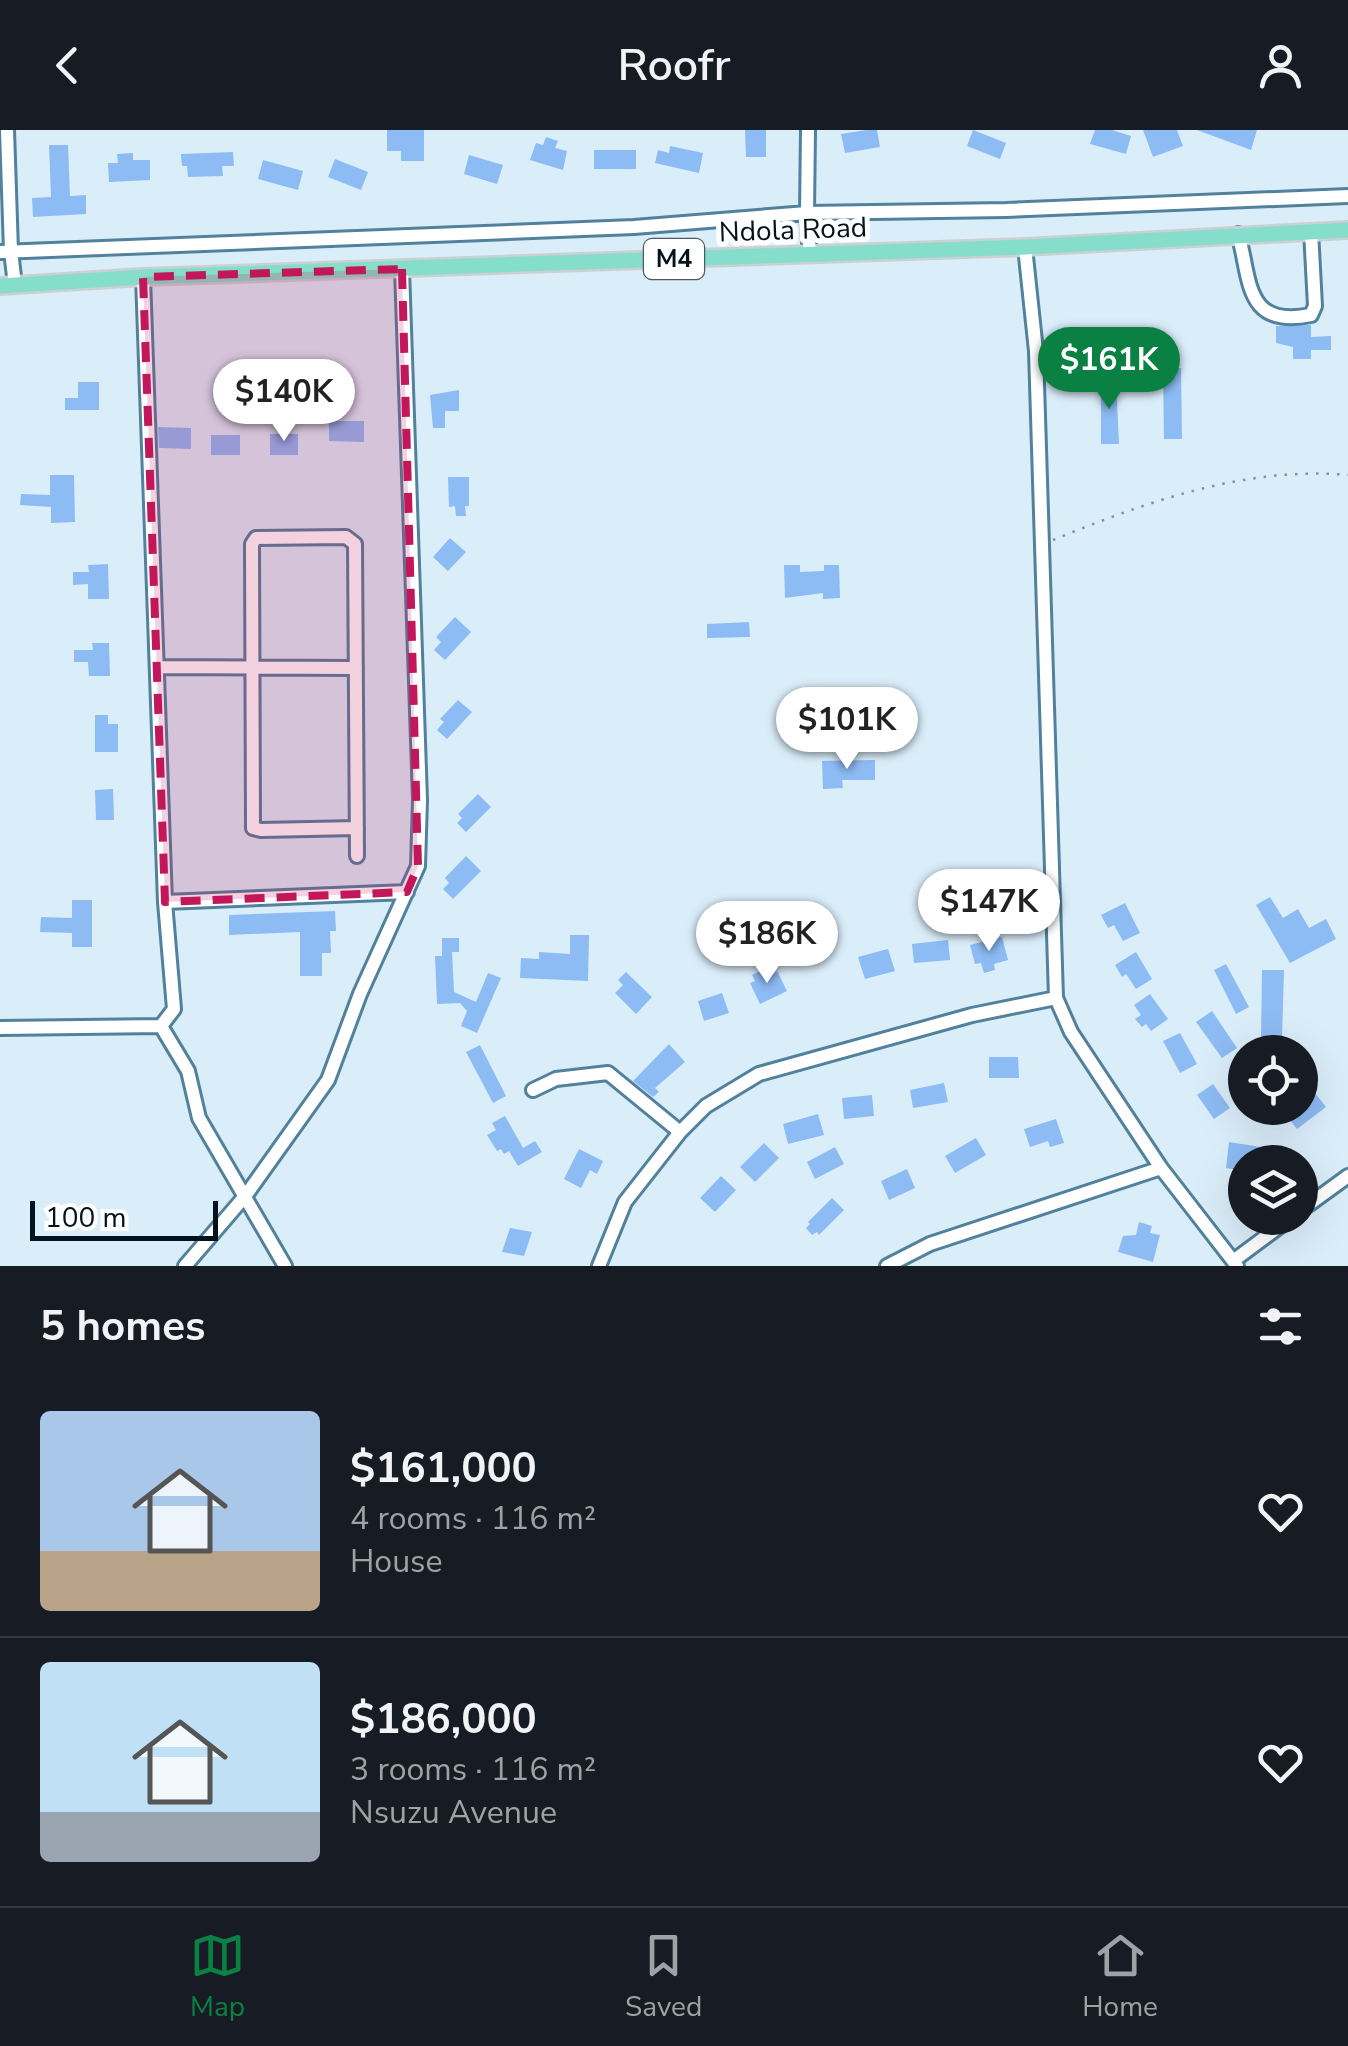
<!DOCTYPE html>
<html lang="en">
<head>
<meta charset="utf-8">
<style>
  :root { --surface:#171b24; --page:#20242c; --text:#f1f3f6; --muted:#9ea1a6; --line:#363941; --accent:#0b8043 }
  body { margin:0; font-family:"Nunito Sans",sans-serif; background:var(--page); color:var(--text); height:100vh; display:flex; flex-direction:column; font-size:38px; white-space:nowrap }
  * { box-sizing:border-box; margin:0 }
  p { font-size:32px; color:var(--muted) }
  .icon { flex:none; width:55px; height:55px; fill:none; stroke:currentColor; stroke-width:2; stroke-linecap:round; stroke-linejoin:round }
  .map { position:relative; height:1136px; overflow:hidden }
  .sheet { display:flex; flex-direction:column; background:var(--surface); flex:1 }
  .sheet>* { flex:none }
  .buttons { position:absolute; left:1228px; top:905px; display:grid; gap:20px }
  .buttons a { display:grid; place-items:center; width:90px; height:90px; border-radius:50%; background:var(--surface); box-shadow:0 10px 40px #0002; font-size:50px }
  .scale { position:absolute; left:30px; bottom:25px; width:188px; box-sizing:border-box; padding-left:10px; border:5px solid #02131d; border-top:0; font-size:28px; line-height:35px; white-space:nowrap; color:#02131d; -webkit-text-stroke:8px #fff; paint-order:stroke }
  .price { position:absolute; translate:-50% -85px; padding:0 22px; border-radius:35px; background:#fff; color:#222; font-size:32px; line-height:65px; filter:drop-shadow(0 2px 5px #0008) }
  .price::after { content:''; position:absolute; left:50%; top:60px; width:30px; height:22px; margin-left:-15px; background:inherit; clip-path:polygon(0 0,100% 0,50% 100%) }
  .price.selected { background:var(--accent); color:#fff }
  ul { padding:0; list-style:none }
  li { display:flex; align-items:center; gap:30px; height:250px; padding:0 40px }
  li+li { border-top:2px solid var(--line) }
  li span { display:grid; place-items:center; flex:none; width:280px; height:200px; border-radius:10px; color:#555 }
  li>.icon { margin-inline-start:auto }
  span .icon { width:120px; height:120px; fill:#fffc; stroke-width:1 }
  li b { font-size:42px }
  h2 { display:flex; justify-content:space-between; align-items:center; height:120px; padding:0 40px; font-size:42px }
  header { display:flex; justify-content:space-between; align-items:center; height:130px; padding:0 40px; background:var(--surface); font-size:45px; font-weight:600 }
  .tab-bar { display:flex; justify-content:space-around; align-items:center; height:140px; border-top:2px solid var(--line); background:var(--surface); font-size:28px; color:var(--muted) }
  .tab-bar a { display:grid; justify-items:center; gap:5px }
  .tab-bar .selected { color:var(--accent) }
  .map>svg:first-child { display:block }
  .building { fill:#8dbbf4 }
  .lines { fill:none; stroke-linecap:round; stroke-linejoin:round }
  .minor-casing { stroke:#51819c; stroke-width:18 }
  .major-casing { stroke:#ccd0d2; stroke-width:20 }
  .path { stroke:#80929d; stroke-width:2.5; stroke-dasharray:2.5 8; stroke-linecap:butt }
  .minor { stroke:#fff; stroke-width:12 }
  .major { stroke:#85decb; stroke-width:15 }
  .marked { fill:#c2185b; fill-opacity:0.2; stroke:#c2185b; stroke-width:8; stroke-dasharray:20 12; stroke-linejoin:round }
  .labels { text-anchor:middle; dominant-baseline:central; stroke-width:10; stroke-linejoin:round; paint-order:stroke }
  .shield { fill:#fff; stroke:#4e5a61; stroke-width:2.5 }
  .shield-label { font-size:25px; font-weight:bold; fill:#02131d }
  .street-label { font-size:28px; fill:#02131d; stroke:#fff }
</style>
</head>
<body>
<header><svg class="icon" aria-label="back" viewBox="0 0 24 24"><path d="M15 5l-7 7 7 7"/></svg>Roofr<svg class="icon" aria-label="person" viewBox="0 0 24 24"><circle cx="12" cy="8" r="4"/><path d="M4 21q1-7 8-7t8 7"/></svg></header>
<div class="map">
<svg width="1348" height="1136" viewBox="0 0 1348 1136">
  <rect width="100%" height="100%" fill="#daeefa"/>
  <path class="building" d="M387,0H424V31H401V21H387Z
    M745,0H766V27H746Z
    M866,0H877L880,17L845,23L841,4Z
    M973,0L1006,13L1000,29L967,16Z
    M1095,0H1112L1131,6L1126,24L1090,14Z
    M1143,0H1177L1183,16L1153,27Z
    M1197,0H1257L1251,20Z
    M546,7L558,11L555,18L567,21L563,40L530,30L536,13L543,15Z
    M49,15H68L70,66L86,65V84L33,87L32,68L51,67Z
    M670,16L703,23L699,43L655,33L658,20L669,23Z
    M594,20H636V39H594Z
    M233,22L234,36H222L223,46L188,47L187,36H182L181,24Z
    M133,23V30H150V50L109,52L108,33H118L117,24Z
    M469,25L503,35L497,54L464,44Z
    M335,29L368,42L361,60L328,47Z
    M263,30L303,41L298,60L258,49Z
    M1311,195V207L1331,206V220H1311V229H1293V217L1276,213V196Z
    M1136,203L1137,217H1112L1113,226L1098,227L1097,204Z
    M1163,238H1181L1182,309H1164Z
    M1101,249H1116L1119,314H1101Z
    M78,252H99V280H65V268H78Z
    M459,260V281H445V298H433L430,265Z
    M329,291H364V312L329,311Z
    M158,297L191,298V319L159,318Z
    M270,304H298V325H270Z
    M211,305H240V325H211Z
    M50,345H74L75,392L51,393V377L20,375L21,364L50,365Z
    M448,347H469V376H465L466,386H456L455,376L449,377Z
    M450,408L466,422L448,441L433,427Z
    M108,434L109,469H88V454L73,455V442H89L88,435Z
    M784,435H800V442L824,441V435H839L840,468L823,469V463L785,468Z
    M455,487L471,502L445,530L434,520L441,512L436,507Z
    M749,492L750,507L707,508V494Z
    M92,513H109L110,546H89L88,532H74V520H93Z
    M458,570L472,582L447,609L437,600L444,592L440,589Z
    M95,585H108V594H118V622H95Z
    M875,630V650H842L843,658L823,659L822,631Z
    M113,659L114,690H96L95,660Z
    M478,664L491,677L466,702L457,693L462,688L458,684Z
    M466,726L481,741L453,769L443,759L449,753L445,748Z
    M1270,767L1283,788L1298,779L1309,798L1326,789L1336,809L1290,833L1256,775Z
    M72,770H92V817H72V803L40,802L41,787L72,788Z
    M1125,773L1140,803L1123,811L1114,795L1108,798L1101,785Z
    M335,781L336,801H330L331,823H322V846H300V802L229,805V785Z
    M570,805H589L588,851L520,848L521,828L539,829V822L570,824Z
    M1002,807L1008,830L994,834L995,840L984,843L981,833L975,834L970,815Z
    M442,808H459V822H452L454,862L476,872L488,843L501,848L477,903L461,896L467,881L460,873L437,874L435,826H442Z
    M948,810L950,830L914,833L912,814Z
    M888,819L895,841L865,849L858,827Z
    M1136,822L1152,849L1136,859L1126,844L1122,847L1115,835Z
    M1226,834L1249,877L1236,884L1214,840Z
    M764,839L767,846L777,841L787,861L760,874L750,853L755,851L752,845Z
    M1262,840H1284L1282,908H1261Z
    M626,842L652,867L636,884L615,863L623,855L618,850Z
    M722,863L729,883L704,891L698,871Z
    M1150,864L1168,889L1151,901L1146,894L1142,897L1135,889L1141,885L1134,875Z
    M1212,881L1237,918L1222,928L1196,892Z
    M1180,903L1197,934L1180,943L1163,911Z
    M669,914L685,932L655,958L659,962L653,967L633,951Z
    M480,915L506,966L493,973L466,922Z
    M989,927H1018L1019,948H989Z
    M944,953L948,972L913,978L910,960Z
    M1213,954L1230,978L1214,989L1197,965Z
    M1315,963L1326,977L1297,999L1286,985Z
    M872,965L874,986L844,989L842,968Z
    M818,984L824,1005L788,1014L783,994Z
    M505,986L523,1018L535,1011L542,1022L518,1036L509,1021L504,1024L501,1019L497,1021L487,1005L496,1000L492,993Z
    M1056,989L1064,1013L1050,1017L1048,1011L1030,1017L1024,999Z
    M976,1008L986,1025L955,1043L945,1026Z
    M1229,1012L1261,1017L1259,1032H1245V1041L1226,1038Z
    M764,1013L779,1028L755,1052L740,1037Z
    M835,1017L844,1034L815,1049L807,1032Z
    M579,1019L603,1031L597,1044L590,1040L581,1058L564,1049Z
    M907,1039L915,1058L889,1070L881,1051Z
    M721,1046L736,1060L715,1082L700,1068Z
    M832,1068L844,1080L819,1105L817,1102L812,1105L806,1098L810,1094L808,1092Z
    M1139,1092L1152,1096L1150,1103L1160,1105L1153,1132L1118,1122L1123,1106L1136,1105Z
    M510,1098L532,1102L524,1126L502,1122Z"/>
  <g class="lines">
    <g class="minor-casing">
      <path id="minor" d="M7,0L11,121L15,155
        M808,0L807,83L810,125
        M1238,104C1251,147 1243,199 1311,185L1315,176L1311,101
        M1025,117L1036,221L1056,868L1071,902L1161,1038L1237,1136
        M0,122L634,97L807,83L1006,80L1348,66
        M157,537L356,538
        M357,698L261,700L253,698L252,414L256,408L346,407L355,414L357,726
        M165,772L407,762
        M161,896L188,941L199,988L285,1136
        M0,898L161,896L174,879L165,772L143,147
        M533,960L556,949L608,943L680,1002
        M1300,1081L1348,1046
        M1233,1131L1291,1088
        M185,1136L246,1065L328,950L360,864L418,736L420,670L402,139
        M599,1136L625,1072L680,1002L706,976L759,944L972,885L1056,868
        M887,1136L930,1114L1161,1038"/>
    </g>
    <g class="major-casing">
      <path id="major" d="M0,156L143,147L1025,117L1348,100"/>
    </g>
    <path class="path" d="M1053,410C1146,372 1246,336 1348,345"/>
    <use href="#minor" class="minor"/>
    <use href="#major" class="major"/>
  </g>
  <path class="marked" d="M402,139L418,736L407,762L165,772L143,147Z"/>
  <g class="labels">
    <rect class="shield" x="644" y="109" width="60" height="40" rx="8"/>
    <g class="shield-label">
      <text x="674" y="129">M4</text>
    </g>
    <g class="street-label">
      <text transform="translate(793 100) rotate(-2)">Ndola Road</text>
    </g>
  </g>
</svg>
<div class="buttons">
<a><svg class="icon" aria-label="locate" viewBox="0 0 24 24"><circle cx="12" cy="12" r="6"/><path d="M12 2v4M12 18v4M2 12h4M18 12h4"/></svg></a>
<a><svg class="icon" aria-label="layers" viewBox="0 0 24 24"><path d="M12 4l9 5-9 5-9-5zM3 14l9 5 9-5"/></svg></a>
</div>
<div class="scale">100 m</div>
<b class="price selected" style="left:1109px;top:282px">$161K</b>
<b class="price" style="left:284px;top:314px">$140K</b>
<b class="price" style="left:847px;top:642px">$101K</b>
<b class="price" style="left:989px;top:824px">$147K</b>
<b class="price" style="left:767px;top:856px">$186K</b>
</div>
<section class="sheet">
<h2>5 homes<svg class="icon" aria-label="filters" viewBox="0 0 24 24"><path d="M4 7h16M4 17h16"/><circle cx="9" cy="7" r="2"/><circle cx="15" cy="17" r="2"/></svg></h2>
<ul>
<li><span style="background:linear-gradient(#a9c7e8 70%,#b9a48a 0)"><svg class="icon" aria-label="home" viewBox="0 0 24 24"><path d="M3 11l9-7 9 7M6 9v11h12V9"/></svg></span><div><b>$161,000</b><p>4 rooms · 116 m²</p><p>House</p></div><svg class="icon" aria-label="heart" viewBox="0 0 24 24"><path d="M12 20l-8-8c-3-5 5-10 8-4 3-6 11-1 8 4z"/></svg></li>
<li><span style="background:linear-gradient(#bfe0f5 75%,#9aa5b1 0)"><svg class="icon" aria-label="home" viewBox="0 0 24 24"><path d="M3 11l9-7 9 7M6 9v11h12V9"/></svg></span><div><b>$186,000</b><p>3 rooms · 116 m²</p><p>Nsuzu Avenue</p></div><svg class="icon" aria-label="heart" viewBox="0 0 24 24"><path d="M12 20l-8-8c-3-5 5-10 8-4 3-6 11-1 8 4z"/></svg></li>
</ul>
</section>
<nav class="tab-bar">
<a class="selected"><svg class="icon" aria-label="map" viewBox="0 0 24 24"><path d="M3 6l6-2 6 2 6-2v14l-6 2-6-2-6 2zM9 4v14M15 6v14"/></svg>Map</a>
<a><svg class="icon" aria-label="saved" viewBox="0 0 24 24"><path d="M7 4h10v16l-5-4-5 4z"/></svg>Saved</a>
<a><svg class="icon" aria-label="home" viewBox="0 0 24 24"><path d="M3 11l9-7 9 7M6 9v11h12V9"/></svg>Home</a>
</nav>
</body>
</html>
